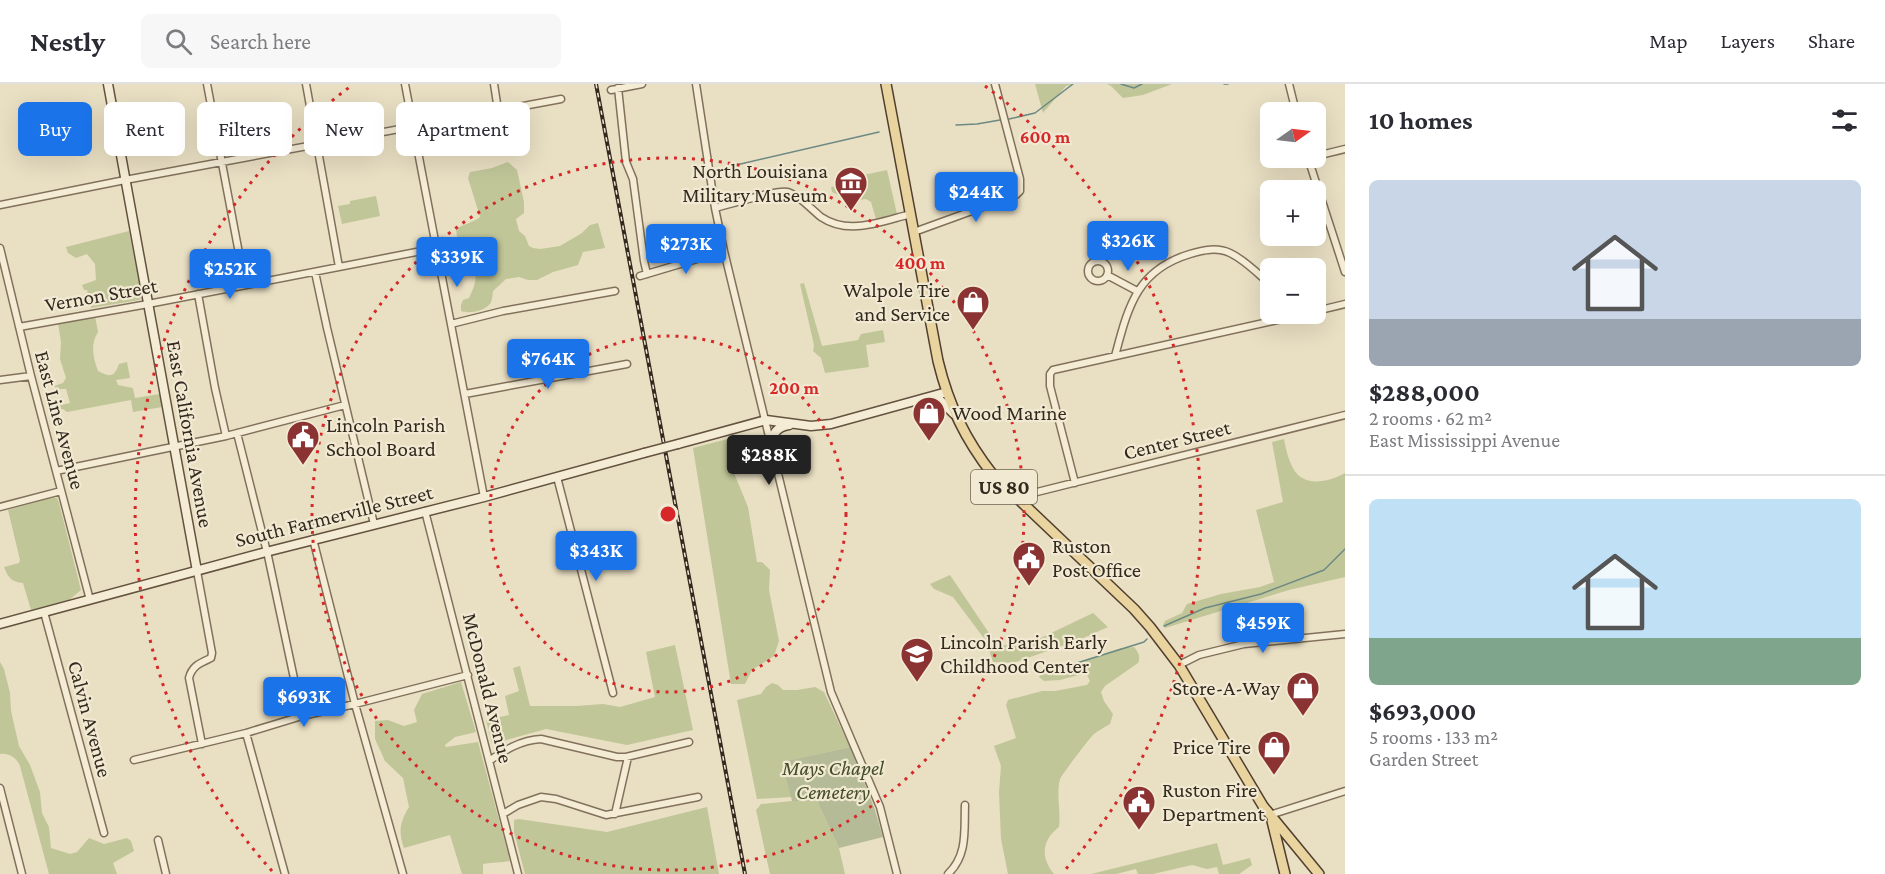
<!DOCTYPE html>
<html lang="en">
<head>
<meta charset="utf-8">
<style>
  :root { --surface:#fff; --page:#f7f7f7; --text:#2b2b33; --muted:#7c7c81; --line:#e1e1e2; --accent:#1a73e8 }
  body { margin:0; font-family:"Crimson Pro",serif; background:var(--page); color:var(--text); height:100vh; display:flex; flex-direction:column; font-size:22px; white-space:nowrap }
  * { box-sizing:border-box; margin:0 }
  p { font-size:20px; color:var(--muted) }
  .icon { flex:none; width:33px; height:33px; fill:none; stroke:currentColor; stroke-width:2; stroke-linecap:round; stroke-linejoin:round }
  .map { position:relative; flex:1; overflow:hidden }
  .details { display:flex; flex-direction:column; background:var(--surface); width:540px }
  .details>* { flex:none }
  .top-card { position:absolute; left:18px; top:18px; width:570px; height:54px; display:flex; gap:12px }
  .needle { width:39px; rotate:76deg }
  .fabs { position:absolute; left:1260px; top:18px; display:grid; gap:12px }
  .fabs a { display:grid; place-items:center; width:66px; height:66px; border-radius:9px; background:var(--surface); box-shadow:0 6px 24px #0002; font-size:30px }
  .price { position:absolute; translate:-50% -51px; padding:0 14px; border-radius:6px; background:var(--accent); color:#fff; font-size:20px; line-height:39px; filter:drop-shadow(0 2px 3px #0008) }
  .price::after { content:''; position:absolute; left:50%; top:36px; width:18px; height:14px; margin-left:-9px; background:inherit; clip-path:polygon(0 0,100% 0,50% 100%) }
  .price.active { background:#222; color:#fff }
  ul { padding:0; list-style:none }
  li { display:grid; align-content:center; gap:12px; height:318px; padding:0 24px }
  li+li { border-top:2px solid var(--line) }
  li span { display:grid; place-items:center; height:186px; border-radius:9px; color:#555 }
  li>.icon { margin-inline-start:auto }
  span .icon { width:108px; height:108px; fill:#fffc; stroke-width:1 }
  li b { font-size:26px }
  h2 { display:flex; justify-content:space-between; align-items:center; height:72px; padding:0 24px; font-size:26px }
  .tag { padding:0 21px; border-radius:9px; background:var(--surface); box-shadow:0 6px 24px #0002; font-size:21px; line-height:54px }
  .tag.active { background:var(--accent); color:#fff }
  header { display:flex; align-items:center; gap:36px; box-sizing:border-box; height:84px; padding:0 30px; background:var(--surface); border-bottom:2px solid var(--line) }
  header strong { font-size:28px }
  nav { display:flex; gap:33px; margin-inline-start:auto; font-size:21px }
  .search { width:420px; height:54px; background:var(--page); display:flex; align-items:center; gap:15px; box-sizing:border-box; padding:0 21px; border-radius:9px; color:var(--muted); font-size:22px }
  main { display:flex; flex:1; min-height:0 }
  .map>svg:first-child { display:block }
  .green { fill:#c0c698 }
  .cemetery { fill:#b6bb97 }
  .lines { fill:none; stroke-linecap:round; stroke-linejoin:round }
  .stream { stroke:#6d8983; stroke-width:1.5 }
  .street-casing { stroke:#81715c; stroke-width:9 }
  .secondary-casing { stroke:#63523f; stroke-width:11 }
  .primary-casing { stroke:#503f30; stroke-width:12 }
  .street { stroke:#f5ecd5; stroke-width:6 }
  .secondary { stroke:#f5ecd5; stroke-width:8 }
  .primary { stroke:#e9d39e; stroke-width:9 }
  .rail-casing { stroke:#33291e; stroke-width:4 }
  .rail { stroke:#f1e9d2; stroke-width:1.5; stroke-dasharray:4.5; stroke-linecap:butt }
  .secondary-bridge-casing { stroke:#63523f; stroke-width:11; stroke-linecap:butt }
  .secondary-bridge { stroke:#f5ecd5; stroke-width:8 }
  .ring { fill:none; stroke:#d62828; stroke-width:3; stroke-dasharray:3 6 }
  .labels { text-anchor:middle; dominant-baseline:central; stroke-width:4.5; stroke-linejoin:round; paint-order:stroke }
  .shield { fill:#f1e9d2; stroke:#6c6354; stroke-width:1.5 }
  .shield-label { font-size:20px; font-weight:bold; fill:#33291e }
  .poi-label { font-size:21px; fill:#33291e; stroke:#f1e9d2; text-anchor:start }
  .street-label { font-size:21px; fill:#33291e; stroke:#f1e9d2 }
  .park-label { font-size:21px; font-style:italic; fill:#434d27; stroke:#f1e9d2 }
  .centre { fill:#d62828; stroke:#f1e9d2; stroke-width:3 }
  .ring-label { font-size:18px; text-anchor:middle; font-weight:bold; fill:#d62828; stroke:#f1e9d2; stroke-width:4.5; stroke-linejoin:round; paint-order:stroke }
</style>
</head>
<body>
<header>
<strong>Nestly</strong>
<div class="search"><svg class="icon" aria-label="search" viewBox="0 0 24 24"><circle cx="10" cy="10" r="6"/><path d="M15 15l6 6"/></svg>Search here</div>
<nav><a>Map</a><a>Layers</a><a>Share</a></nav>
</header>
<main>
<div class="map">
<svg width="1345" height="790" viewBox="0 0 1345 790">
  <rect width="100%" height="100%" fill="#e9dfc3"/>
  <path class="green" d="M1035,0H1073L1066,2L1043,29Z
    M1107,0H1172L1143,11L1123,14L1111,2Z
    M508,78L517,86L524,118V129L516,135L519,147L525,152L529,162L533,164L540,165L560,162L582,149L590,141L598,139L605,164L583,168L578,181L553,188L537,196H528L519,193L506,195L493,207C492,211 493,217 489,221C483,227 469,230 461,227V221L463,216L469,214C475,202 479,190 472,177C457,174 458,158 456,145C464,140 472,139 480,133L468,94L470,88L492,84Z
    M887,86L897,130L876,135L871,118L866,115L852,117L832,108L831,103L860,97L859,92Z
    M376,112L380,132L342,140L338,122L350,120V117Z
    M129,147L142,213L139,216L91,224L87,206H84L82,201L96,196L95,180L87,170L76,174L68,169L66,163Z
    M804,199L822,262L858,256L861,250L883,246L885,258L866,261L869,283L825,289L821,274L813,267L814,261L800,200Z
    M95,232L98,248C90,261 93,273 98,287C110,293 114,294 119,280L127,278L130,294L116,296L118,301L133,304L135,314L160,310L162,323L133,328L131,316L67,328L63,325L50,328L49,324L70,319L66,305H56L54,302L63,299L66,294L60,275L61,258L58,239Z
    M731,354L735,365L731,373L734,389L748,423L757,478H762L770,486L769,506L779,557L774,572L752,586L745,600H731L693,364Z
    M1284,355C1286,365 1288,375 1293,384C1303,404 1329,398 1345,389V493L1289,506L1165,544L1163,541L1165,537L1182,529L1187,520L1221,510L1260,503L1274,498L1256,426L1283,418L1272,358Z
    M53,413L57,414L59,419L81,506L69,516L31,526L23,499C11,498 8,493 4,483L19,479L20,476L8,426Z
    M950,491L993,555L1003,561L1024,562L1093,529L1108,543L1079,556L1013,579L993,578L986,557L953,513L934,505L930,500Z
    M675,561L693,646L627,661L546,645L492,660L486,636L509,631L505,612L519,607L513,584L520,582L530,622H576L603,620L620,623L655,613L646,568Z
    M1134,563C1138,568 1141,572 1138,579L1105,602L1101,608L1104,617L1113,630L1110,640C1105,643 1099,646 1094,650C1091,652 1061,692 1060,695C1056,711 1061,727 1059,743C1042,756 1040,773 1054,790H1008L1001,755L999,708L1001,682L994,662L1016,654L1006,621L1008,616L1042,607H1055L1087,601L1090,597L1086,589L1060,596L1044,597L1039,593C1043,585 1050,583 1058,585L1121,564Z
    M0,578L4,585L10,609L11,627L19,662L30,681L40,708L42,729L49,743L51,764L70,770L77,768L89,754L104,760L127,754L131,757L134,767L113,779L117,790H49L20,682C17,674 9,669 0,670Z
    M461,598L476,648L455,653L445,661L446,663L478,658L510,777C501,779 493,778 483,780V790H462L450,751L404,764C398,747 400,738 409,723L403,694L385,677L375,655V637L388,636L404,642L417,638L414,626L422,610Z
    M772,599L778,601L783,606H797L815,603L824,608L850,663L783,678L792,713L757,715L737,616L761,610L766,603Z
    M792,717H817L839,764L845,790H770L756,726L761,720Z
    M707,723L719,790H525L514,748V736L519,735L607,748Z
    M1217,759L1223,781L1250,774L1252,781L1239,790H1219L1217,783L1207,785L1192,781L1153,790H1138L1136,785L1116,790H1091Z"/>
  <path class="cemetery" d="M850,663L874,723L883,753L839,764L817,717H792L782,678Z"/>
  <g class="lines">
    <path class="stream" d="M1121,0L1134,4L1142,0
      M1224,0H1228
      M1009,35L1035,29L1073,0
      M956,41L977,40L1000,36
      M732,82L879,48
      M1164,542L1205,524L1261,510L1324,486L1345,465
      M1048,588L1144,558L1147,555"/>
    <g class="street-casing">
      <path id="street" d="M207,0L245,201
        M306,0L339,183
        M405,0L484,413
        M494,0L498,26
        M696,0L715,124L724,167L831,608L880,723L897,790
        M1289,0L1296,28
        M618,4L626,78L633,95L644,177L647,190
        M611,6L642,0
        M1316,72L1345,65
        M1308,74L1345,188
        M0,121L125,96L561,15
        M715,124C728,121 778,105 788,108C800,112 811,125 821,133C849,152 882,137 911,130
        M914,148L1002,116L1016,111L1020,107V95L995,0
        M0,164L31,292L90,516
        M1088 187a10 10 0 1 1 20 0a10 10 0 1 1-20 0Z
        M315,188L327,244L374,440
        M1107,191L1137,207
        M640,192L724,167
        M198,210L215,304L226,352
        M1316,227L1345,220
        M451,240L503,227L615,207
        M19,243L148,220L437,164
        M1115,272C1128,224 1136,186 1190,170C1203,166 1217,163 1230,169C1245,176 1258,190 1270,200
        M0,296L31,292
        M465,310L627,280
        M237,349L268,472L302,632
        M56,387L226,352L345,321
        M557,393L613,609
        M1075,399L1050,302V290L1053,286L1304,230
        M1019,417L1029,410L1345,331
        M0,423L61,407
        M425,427L518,790
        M313,455L355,620L403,790
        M197,487L212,569L211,574C200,579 192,582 189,594L202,660
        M44,528L104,749
        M1179,581L1199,571L1244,560L1345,550
        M246,649L285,790
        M134,676L246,649L302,632L355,620L468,591
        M489,677C505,666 521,656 541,655L617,673H626L689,658
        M0,704L22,790
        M503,730L518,721L541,713L556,715L606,731L698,713
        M615,730L628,673
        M1270,731L1345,707
        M158,756L166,790
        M948,790C968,771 964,746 965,721"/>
    </g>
    <g class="secondary-casing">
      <path id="secondary" d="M108,0L197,487
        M928,316L941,317L954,330
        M678,360L766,336L811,342L831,340L947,308
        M772,364C771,351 776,343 789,341
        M0,540L266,468L484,413L644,369"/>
    </g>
    <g class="primary-casing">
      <path id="primary" d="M886,0L938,277C949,322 965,355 993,391L1134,525L1150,543L1179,581L1263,722L1319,790
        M1272,737L1285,790"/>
    </g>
    <use href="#street" class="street"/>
    <use href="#secondary" class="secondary"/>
    <use href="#primary" class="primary"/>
    <g class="rail-casing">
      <path id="rail" d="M596,0L745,790"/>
    </g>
    <use href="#rail" class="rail"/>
    <g class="secondary-bridge-casing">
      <path id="secondary-bridge" d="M644,369L678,360"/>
    </g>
    <use href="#secondary-bridge" class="secondary-bridge"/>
  </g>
  <g class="ring">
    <circle cx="668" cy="430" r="178"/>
    <circle cx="668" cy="430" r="356"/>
    <path d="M272 787A533 533 0 0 1 351 2M985 2A533 533 0 0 1 1064 787"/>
  </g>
  <defs>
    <g id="museum-pin" transform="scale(1.725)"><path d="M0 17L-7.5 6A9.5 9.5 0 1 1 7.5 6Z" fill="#8a3332" stroke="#f1e9d2"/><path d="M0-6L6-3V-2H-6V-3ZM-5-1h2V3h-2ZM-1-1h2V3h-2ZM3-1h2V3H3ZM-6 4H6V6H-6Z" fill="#fff"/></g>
    <g id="shop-pin" transform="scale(1.725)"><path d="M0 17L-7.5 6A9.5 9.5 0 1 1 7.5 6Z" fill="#8a3332" stroke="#f1e9d2"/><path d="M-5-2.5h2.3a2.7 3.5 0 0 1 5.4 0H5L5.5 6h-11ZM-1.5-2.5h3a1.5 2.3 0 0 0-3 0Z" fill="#fff"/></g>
    <g id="civic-pin" transform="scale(1.725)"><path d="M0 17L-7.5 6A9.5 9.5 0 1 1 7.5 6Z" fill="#8a3332" stroke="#f1e9d2"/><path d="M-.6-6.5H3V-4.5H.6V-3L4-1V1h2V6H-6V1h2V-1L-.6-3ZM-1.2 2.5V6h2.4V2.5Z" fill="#fff"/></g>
    <g id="school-pin" transform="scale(1.725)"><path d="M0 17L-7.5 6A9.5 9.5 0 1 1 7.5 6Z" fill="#8a3332" stroke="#f1e9d2"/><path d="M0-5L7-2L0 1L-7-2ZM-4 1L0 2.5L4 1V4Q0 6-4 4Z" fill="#fff"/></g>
  </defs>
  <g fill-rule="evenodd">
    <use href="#museum-pin" x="851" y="99"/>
    <use href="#shop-pin" x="973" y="218"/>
    <use href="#shop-pin" x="929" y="329"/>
    <use href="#civic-pin" x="303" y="353"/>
    <use href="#civic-pin" x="1029" y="474"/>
    <use href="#school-pin" x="917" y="570"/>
    <use href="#shop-pin" x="1303" y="604"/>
    <use href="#shop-pin" x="1274" y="663"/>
    <use href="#civic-pin" x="1139" y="718"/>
  </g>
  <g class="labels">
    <rect class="shield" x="971" y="386" width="66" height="34" rx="4.5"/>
    <g class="shield-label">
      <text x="1004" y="403">US 80</text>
    </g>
    <g class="poi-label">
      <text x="828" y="87" text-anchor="end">North Louisiana<tspan x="828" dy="24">Military Museum</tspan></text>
      <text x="950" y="206" text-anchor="end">Walpole Tire<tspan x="950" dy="24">and Service</tspan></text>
      <text x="952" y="329">Wood Marine</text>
      <text x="326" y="341">Lincoln Parish<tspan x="326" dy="24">School Board</tspan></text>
      <text x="1052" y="462">Ruston<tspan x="1052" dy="24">Post Office</tspan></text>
      <text x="940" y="558">Lincoln Parish Early<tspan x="940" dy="24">Childhood Center</tspan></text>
      <text x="1280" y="604" text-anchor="end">Store-A-Way</text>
      <text x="1251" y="663" text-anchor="end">Price Tire</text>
      <text x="1162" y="706">Ruston Fire<tspan x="1162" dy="24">Department</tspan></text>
    </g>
    <g class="street-label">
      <text transform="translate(101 211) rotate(-10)">Vernon Street</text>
      <text transform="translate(60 336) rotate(75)">East Line Avenue</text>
      <text transform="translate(190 350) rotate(80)">East California Avenue</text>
      <text transform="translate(1177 356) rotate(-14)">Center Street</text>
      <text transform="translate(334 432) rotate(-14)">South Farmerville Street</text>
      <text transform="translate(488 604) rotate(76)">McDonald Avenue</text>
      <text transform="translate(90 635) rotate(75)">Calvin Avenue</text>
    </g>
    <g class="park-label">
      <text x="833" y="684">Mays Chapel<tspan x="833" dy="24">Cemetery</tspan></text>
    </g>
  </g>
  <circle cx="668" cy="430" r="9" class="centre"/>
  <g class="ring-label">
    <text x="1045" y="59">600 m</text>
    <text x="920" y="185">400 m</text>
    <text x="794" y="310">200 m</text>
  </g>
</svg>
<div class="fabs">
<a><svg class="needle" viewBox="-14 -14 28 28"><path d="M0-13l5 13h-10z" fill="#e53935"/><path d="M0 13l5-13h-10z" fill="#7c7c81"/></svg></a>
<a>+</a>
<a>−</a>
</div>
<b class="price" style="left:976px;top:139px">$244K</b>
<b class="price" style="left:1128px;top:188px">$326K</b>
<b class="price" style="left:686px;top:191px">$273K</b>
<b class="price" style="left:457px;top:204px">$339K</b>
<b class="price" style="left:230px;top:216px">$252K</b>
<b class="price" style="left:548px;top:306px">$764K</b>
<b class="price active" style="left:769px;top:402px">$288K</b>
<b class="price" style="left:596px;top:498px">$343K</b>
<b class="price" style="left:1263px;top:570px">$459K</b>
<b class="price" style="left:304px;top:644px">$693K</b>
<div class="top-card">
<a class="tag active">Buy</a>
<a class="tag">Rent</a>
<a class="tag">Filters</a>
<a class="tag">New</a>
<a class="tag">Apartment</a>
</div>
</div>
<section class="details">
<h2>10 homes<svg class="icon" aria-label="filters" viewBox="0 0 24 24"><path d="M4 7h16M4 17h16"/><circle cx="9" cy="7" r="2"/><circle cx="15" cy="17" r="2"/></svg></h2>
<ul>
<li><span style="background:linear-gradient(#c9d6e8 75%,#9aa5b1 0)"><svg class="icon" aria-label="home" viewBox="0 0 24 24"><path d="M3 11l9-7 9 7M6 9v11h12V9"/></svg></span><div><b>$288,000</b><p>2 rooms · 62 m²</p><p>East Mississippi Avenue</p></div></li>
<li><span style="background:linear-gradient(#bfe0f5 75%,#7fa58c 0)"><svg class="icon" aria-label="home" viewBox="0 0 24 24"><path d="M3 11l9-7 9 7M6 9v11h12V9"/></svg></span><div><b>$693,000</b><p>5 rooms · 133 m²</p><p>Garden Street</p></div></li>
</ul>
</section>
</main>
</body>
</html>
